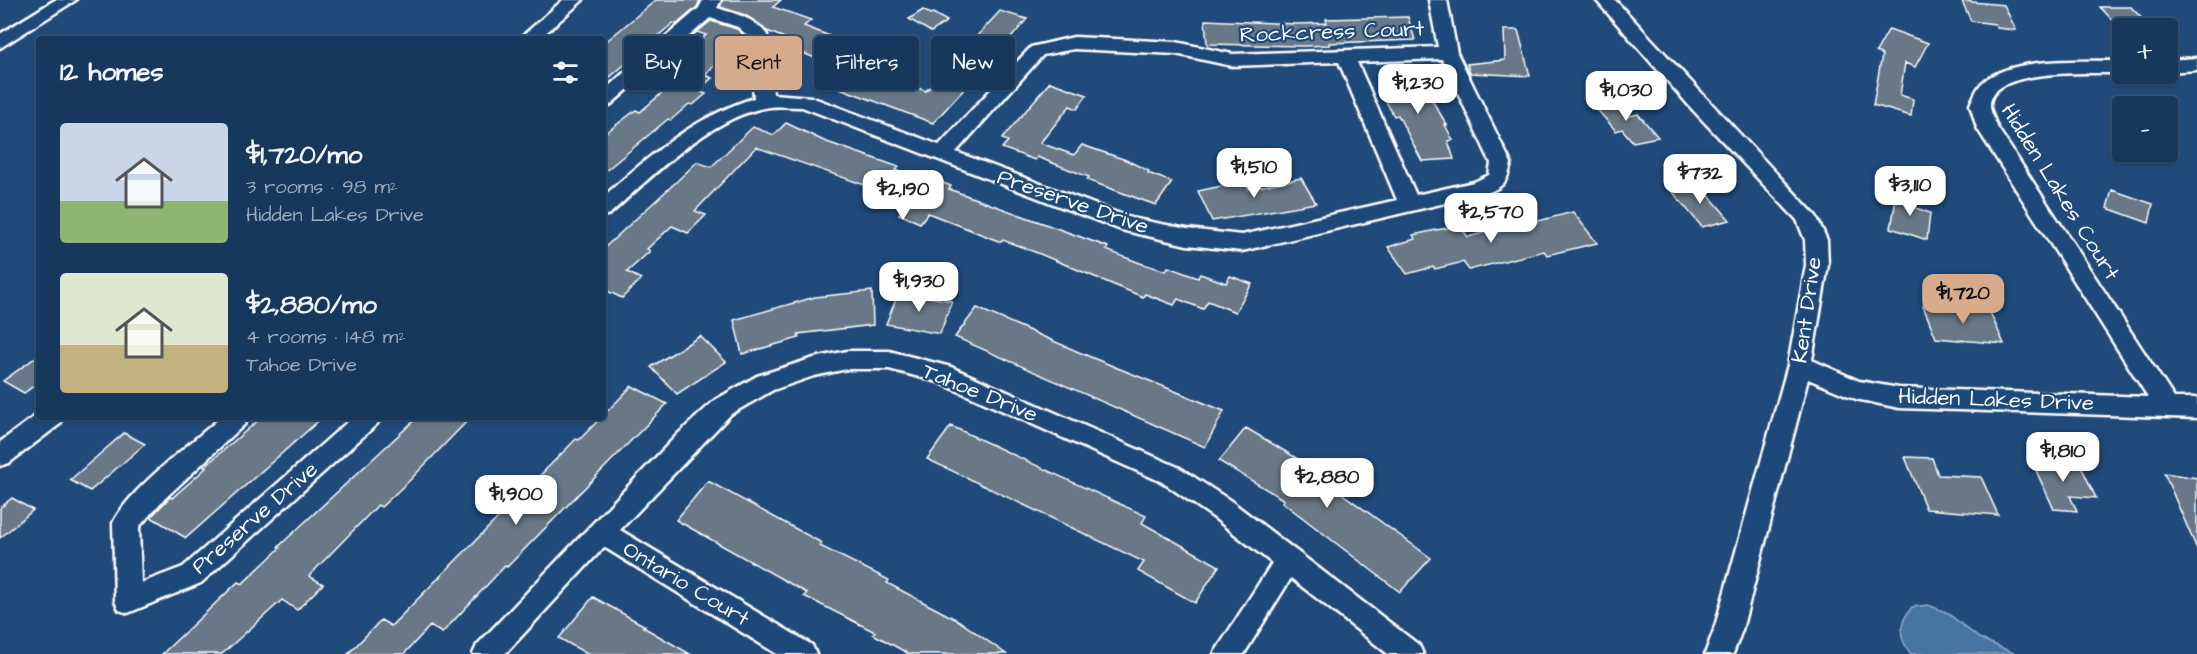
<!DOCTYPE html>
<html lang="en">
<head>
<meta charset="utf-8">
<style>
  :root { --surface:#17385c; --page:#203f62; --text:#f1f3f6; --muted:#9eacbb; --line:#365272; --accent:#d6ab8b }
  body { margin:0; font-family:"Architects Daughter",sans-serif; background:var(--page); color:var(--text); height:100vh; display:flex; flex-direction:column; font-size:22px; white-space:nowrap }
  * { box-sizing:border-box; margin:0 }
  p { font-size:20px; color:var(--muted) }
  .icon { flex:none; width:33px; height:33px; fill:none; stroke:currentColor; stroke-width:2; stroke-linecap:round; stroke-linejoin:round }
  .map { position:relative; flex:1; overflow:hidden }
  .sheet { position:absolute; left:36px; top:36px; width:570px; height:384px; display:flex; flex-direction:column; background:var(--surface); border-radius:6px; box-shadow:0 2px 4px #0004,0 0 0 2px var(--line) }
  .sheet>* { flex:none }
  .guide { position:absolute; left:624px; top:36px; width:570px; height:54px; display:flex; gap:12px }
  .controls { position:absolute; left:2112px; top:18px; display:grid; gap:12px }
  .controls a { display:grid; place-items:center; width:66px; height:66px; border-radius:6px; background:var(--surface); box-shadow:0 2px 4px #0004,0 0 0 2px var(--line); font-size:30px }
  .price { position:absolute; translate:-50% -51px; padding:0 14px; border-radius:12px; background:#fff; color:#222; font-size:20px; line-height:39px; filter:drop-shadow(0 2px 3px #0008) }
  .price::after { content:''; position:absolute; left:50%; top:36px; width:18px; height:14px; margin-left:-9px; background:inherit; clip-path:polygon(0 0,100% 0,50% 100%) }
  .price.active { background:var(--accent); color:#111 }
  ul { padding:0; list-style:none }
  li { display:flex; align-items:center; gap:18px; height:150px; padding:0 24px }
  li span { display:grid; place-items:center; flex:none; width:168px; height:120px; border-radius:6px; color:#555 }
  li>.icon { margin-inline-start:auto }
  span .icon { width:72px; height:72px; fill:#fffc; stroke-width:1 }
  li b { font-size:26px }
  h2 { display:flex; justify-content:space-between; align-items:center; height:72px; padding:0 24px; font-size:26px }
  .chip { padding:0 21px; border-radius:6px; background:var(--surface); box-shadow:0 2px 4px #0004,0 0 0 2px var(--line); font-size:21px; line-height:54px }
  .chip.active { background:var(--accent); color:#111 }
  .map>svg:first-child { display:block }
  .water { fill:#4675a2; stroke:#90acc7; stroke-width:1.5 }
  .building { fill:#677887; stroke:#fff; stroke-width:1.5 }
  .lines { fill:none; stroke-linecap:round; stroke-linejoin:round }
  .minor-casing { stroke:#fff; stroke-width:5 }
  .minor { fill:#1f4a7a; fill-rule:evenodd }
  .labels { text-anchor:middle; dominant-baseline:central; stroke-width:4.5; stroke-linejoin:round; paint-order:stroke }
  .street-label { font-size:22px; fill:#fff; stroke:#1f4a7a }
</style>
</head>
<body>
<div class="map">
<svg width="2197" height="654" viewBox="0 0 2197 654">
  <rect width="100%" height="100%" fill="#1f4a7a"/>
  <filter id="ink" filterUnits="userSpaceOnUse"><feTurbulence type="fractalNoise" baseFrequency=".0167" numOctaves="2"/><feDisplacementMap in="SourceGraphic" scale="12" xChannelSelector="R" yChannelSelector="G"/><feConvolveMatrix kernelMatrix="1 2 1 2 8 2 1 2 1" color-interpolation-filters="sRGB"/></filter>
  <g filter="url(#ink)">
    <path class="water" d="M1928,605L1946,612L1979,638L2016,654H1911C1897,637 1899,623 1912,607Z"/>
    <path class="building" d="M656,0H700L697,7L677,24L673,23L603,83V44Z
      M723,0H781L773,7L811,20L804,26L845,42L840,47L861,54L853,62L926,91L1000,11L1027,19L980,75L978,74L933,123L834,86L844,76L821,68L827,63L786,46L792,41L767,31L745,15L720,7Z
      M1962,1L2004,5L2016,30L1997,28L1995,24L1971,21Z
      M2100,7H2131L2151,28H2120Z
      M923,10L930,14L933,13L947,21L931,32L909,19Z
      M1408,17L1415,40L1329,43L1330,45L1305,46L1207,44L1205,20L1296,24L1327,23L1326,19Z
      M711,21L737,29L744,35L705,75L712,78L698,91L706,94L693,105L689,104L671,120L668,119L603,173V135L636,110L640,112L677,80L669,77L683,64L678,63L706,35L697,32Z
      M1889,29L1928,43L1915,67L1905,63L1900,95L1913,99L1911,116L1873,105L1882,55L1876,52Z
      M1504,30H1518L1530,76L1470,73L1467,64L1505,60Z
      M1413,69L1447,125H1445L1453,140L1448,141L1454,159L1422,161L1398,115L1394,116L1384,98L1381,88H1389L1382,72Z
      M1050,82L1087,95L1077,109L1070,106L1040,143L1074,155L1082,145L1126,160L1149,171L1148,173L1172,182L1156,205L1087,180L1089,177L1037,157L1035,160L1002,148L1008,141L1002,139Z
      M1612,101L1626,117L1638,114L1658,137L1633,142L1622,129L1616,131L1593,105Z
      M786,123L824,141L899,167L896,170L927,182L930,178L951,186L949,189L1108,247L1106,250L1140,263L1166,271L1168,267L1198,278L1200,274L1226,283L1230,276L1252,284L1235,312L1208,301L1203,309L1178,299L1174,305L1145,294L1143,297L1040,254L1003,240L1001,242L928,213L920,223L899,214L907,205L882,196L885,192L756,147L695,211L706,215L688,233L672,226L647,249L650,251L627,272L641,279L622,298L603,289V249L676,182L697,162L711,167L753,127L774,135Z
      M1301,178L1316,203L1212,221L1198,191L1245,181L1249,189Z
      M1698,183L1730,220L1702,227L1671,190Z
      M2112,190L2153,204L2149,223L2107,208Z
      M1897,193L1917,199L1916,208L1930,213L1927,240L1891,228Z
      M1573,212L1597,243L1547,255L1544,251L1469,270L1463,262L1435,269L1433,267L1407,274L1388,247L1415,239L1413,235L1436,230L1460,226L1468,237L1494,230L1496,232Z
      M872,291L873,325L798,334L799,338L742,354L734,320L815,297Z
      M899,292L952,301L940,334L886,324Z
      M1923,306L1990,312L2004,344L1936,338Z
      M977,308L1088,356L1224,411L1205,447L955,337Z
      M700,336L726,362L677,394L651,367Z
      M39,355V382L24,393L3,381Z
      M632,386L667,404L507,567L505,566L442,633L430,626L404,654H348L381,620L391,626L576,439L579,440Z
      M262,417H323L186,538L151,517L170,497L172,498L206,468L204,467Z
      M418,417H471L409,481L381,507L378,505L309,576L323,584L297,610L282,600L222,654H162L238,582L242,584L280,548L278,547Z
      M951,426L1146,516L1142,523L1219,566L1195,603L1138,571L1144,562L927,459Z
      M1246,428L1298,459L1297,461L1431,558L1400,592L1282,502L1284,500L1219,461Z
      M124,433L145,444L90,491L70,480Z
      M1905,457L1932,458L1938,475L1981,477L1998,515L1926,509Z
      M2031,460L2080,464L2096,498L2070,496L2077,511L2054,509Z
      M2164,473L2197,478V549Z
      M708,481L822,543L820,546L889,580L887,583L959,621L1006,654H909L873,634L875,632L804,596L807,593L676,520Z
      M12,498L33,510L0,538V508Z
      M593,597L645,626L643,627L690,654H587L559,638Z"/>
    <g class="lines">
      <g class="minor-casing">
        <path id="minor" d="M55,0H76L0,48V34Z
          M563,0H583L539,39H519Z
          M703,0H721L717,8C736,14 755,18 767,35L773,94L811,97L939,145L1031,47L1074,37L1176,42L1232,54L1438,47L1429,0H1447L1457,53L1511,163C1507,185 1501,189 1479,195L1242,251L1187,245L1121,230L802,107C791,107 780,106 770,107C712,115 652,176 610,214L603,216V197C649,156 694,117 754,98L749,37L738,27L710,18L610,105L603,107V91L699,8ZM1074,49L1176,54L1232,66L1339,62L1397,200L1242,235L1187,229L1131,218L956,152L1043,55ZM1442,59L1491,163L1489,175L1474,182L1416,195L1357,62Z
          M1596,0H1615L1816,216L1827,240L1828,265L1812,360L1859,381L1899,388L2148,397L1977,128L1970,105C1973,98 1976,90 1981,84C2008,56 2085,61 2122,61V73C2097,74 1990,66 1990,105C1990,112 1995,121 1997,127L2174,398H2197V418L1899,408L1856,399L1808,379L1742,630L1733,654H1705L1714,630L1788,365L1806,265L1805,240L1797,220L1693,110Z
          M2197,58V70L2168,72V60Z
          M847,351H889L951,367L1180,468L1231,501L1419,645L1423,654H1388L1291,578L1244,654H1214L1272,563L1213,517L1162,482L938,382L889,369H847L814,376L773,390L731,414L620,530L812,645L816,654H777L604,547L505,654H473L477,645L679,433L715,400L757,376L814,358Z
          M39,413V417H64L60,424L9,463L0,466V442Z
          M221,417H249L245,424L162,501L139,527L141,583L183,567L353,417H381L377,424L201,583L128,613L119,610L115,601L113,523C129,489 191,444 221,417Z"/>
      </g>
      <use href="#minor" class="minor"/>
    </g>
  </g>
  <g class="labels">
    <g class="street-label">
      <text transform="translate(1332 32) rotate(-2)">Rockcress Court</text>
      <text transform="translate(2060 192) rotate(58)">Hidden Lakes Court</text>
      <text transform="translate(1073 202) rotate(19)">Preserve Drive</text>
      <text transform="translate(1807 310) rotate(-82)">Kent Drive</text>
      <text transform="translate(980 393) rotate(22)">Tahoe Drive</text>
      <text transform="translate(1996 400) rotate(2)">Hidden Lakes Drive</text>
      <text transform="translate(255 518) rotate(-41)">Preserve Drive</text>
      <text transform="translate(686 584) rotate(31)">Ontario Court</text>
    </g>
  </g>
</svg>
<div class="controls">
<a>+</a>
<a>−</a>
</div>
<b class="price" style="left:1418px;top:115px">$1,230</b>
<b class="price" style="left:1626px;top:122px">$1,030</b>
<b class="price" style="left:1254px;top:199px">$1,510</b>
<b class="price" style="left:1700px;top:205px">$732</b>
<b class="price" style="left:1910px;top:217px">$3,110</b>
<b class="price" style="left:903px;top:221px">$2,190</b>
<b class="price" style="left:1491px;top:244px">$2,570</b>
<b class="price" style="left:919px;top:313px">$1,930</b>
<b class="price active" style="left:1963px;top:325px">$1,720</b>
<b class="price" style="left:2063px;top:483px">$1,810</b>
<b class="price" style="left:1327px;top:509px">$2,880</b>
<b class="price" style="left:516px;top:526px">$1,900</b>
<div class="guide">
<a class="chip">Buy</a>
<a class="chip active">Rent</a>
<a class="chip">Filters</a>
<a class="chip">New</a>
</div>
<section class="sheet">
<h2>12 homes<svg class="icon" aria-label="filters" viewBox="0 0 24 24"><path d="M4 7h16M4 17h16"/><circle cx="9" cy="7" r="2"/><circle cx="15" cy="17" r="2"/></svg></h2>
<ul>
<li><span style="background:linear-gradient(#c9d6e8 65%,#8fb573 0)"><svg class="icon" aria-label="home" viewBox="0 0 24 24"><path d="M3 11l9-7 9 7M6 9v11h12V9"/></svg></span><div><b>$1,720/mo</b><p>3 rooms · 98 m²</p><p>Hidden Lakes Drive</p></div></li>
<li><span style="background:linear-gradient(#dfe7d0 60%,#c2b280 0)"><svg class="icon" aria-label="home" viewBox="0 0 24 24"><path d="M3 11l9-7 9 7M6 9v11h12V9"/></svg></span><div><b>$2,880/mo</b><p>4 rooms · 148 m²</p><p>Tahoe Drive</p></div></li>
</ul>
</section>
</div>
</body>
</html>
